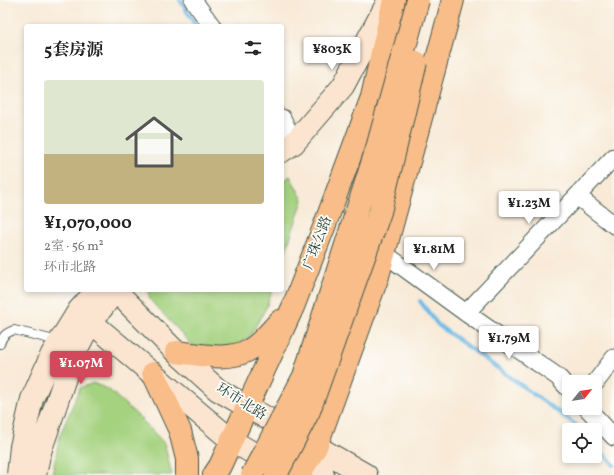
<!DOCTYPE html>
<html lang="zh">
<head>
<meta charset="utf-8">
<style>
  :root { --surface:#fff; --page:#f2f2f2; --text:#202124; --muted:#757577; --accent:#d1495b }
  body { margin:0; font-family:Vollkorn,"Noto Serif SC",serif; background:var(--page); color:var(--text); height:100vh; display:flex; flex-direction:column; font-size:15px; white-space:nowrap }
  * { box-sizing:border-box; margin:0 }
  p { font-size:13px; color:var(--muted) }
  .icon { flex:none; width:22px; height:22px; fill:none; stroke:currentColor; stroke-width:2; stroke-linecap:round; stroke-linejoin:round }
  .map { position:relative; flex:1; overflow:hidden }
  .details { position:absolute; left:24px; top:24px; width:260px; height:268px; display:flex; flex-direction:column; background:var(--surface); border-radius:4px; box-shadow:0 2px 6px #0003 }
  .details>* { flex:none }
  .needle { width:26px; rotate:60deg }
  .tools { position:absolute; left:562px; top:375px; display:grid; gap:8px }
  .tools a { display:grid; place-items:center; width:40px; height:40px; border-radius:4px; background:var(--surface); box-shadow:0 2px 6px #0003; font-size:20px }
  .price { position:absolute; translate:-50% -34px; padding:0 9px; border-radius:4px; background:#fff; color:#222; font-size:13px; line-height:26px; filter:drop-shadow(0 1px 2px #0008) }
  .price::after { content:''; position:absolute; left:50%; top:24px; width:12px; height:9px; margin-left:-6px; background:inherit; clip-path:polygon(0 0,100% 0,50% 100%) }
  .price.selected { background:var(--accent); color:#fff }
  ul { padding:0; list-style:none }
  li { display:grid; align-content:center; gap:8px; height:212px; padding:0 20px }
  li span { display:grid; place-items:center; height:124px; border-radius:4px; color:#555 }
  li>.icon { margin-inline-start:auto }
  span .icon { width:72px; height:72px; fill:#fffc; stroke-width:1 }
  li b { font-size:17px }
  h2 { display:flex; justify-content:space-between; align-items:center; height:48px; padding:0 20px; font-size:17px }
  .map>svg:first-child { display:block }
  .grass { fill:#a4d27f; stroke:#62885a }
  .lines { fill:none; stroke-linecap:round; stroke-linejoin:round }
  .stream { stroke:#6ebbe8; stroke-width:4 }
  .lane-casing { stroke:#40574c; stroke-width:10 }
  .street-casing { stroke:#40574c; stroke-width:19 }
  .secondary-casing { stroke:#40574c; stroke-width:24 }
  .highway-casing { stroke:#40574c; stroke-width:24 }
  .lane { stroke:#fff; stroke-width:8 }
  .street { stroke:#fff; stroke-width:17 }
  .secondary { stroke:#fce5d0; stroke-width:22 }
  .highway { stroke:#f8bd89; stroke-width:22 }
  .highway-bridge-casing { stroke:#40574c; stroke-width:24; stroke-linecap:butt }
  .highway-bridge { stroke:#f8bd89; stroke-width:22 }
  .labels { text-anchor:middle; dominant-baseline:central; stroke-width:3.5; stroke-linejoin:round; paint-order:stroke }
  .street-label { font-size:14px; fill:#1f3d34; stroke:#fdfcf7 }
</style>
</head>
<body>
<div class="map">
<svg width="614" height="475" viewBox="0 0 614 475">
  <rect width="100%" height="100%" fill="#fdfcf7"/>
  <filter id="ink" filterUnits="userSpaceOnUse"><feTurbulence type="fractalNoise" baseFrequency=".025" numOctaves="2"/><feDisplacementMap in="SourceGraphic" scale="8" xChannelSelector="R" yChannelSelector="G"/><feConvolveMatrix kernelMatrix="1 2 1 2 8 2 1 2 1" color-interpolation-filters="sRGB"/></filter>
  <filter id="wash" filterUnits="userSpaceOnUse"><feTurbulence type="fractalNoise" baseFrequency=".012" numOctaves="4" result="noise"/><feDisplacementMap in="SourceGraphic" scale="16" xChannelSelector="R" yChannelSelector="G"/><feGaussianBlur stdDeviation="0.9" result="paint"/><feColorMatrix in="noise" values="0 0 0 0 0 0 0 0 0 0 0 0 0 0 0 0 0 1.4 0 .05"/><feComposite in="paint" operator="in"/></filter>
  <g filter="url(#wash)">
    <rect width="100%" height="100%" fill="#f8ead7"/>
    <path class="grass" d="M290,176L303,200L282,262V182Z
      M148,290H272L266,308L250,336L231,350L195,348L150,300Z
      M93,383L108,389L137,415L164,443L172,475H52L60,435L80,388Z"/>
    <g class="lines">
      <path class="stream" d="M180,0L196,26
        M420,301L438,325L583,430
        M595,444L614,465"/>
    </g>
  </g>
  <g filter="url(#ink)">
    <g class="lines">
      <g class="lane-casing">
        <path id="lane" d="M0,344C2,336 6,333 14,330L58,341"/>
      </g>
      <g class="street-casing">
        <path id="street" d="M193,0L212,26
          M282,118L294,143
          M577,196L614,225
          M385,254L466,313L558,377L569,389
          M466,313L614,157
          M595,383L614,358
          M587,408L614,437"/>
      </g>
      <g class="secondary-casing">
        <path id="secondary" d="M282,151L294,143L343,86L389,0
          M115,290L176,352L218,390L366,475
          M79,310L91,322L231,440L278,468
          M316,447L323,475
          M18,475L21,447L32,399L52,354L79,310L97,290
          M35,475L39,455L71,360L91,322L116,290"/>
      </g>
      <g class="highway-casing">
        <path id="highway" d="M176,352C199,354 227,362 249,350C261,344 271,330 280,321
          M153,373L180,431L187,459V475
          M214,475L220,466L293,307L324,227L372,97L394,0
          M299,475L316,447L378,276L453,0"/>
      </g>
      <use href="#lane" class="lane"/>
      <use href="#street" class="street"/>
      <use href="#secondary" class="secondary"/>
      <use href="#highway" class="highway"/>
      <g class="highway-bridge-casing">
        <path id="highway-bridge" d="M252,475L304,376L377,148L418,0
          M276,475L309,411L380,212L416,62"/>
      </g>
      <use href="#highway-bridge" class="highway-bridge"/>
    </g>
  </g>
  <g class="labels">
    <g class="street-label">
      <text transform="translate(318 243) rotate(-69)">广珠公路</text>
      <text transform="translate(241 402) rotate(32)">环市北路</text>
    </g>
  </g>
</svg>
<div class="tools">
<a><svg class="needle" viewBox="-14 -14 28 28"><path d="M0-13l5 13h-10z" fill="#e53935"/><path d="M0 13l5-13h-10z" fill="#757577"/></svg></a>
<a><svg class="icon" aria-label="locate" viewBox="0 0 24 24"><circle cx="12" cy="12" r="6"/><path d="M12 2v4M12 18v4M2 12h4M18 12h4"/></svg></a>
</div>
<b class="price" style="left:332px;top:71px">¥803K</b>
<b class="price" style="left:529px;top:225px">¥1.23M</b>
<b class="price" style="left:434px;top:271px">¥1.81M</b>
<b class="price" style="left:509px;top:360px">¥1.79M</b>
<b class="price selected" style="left:81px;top:385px">¥1.07M</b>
<section class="details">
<h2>5套房源<svg class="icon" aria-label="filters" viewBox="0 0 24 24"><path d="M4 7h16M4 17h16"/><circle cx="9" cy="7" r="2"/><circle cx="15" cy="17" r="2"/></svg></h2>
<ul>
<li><span style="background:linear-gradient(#dfe7d0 60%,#c2b280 0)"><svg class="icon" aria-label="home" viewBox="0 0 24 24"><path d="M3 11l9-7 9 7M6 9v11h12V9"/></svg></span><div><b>¥1,070,000</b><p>2室 · 56 m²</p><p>环市北路</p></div></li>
</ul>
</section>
</div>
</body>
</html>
